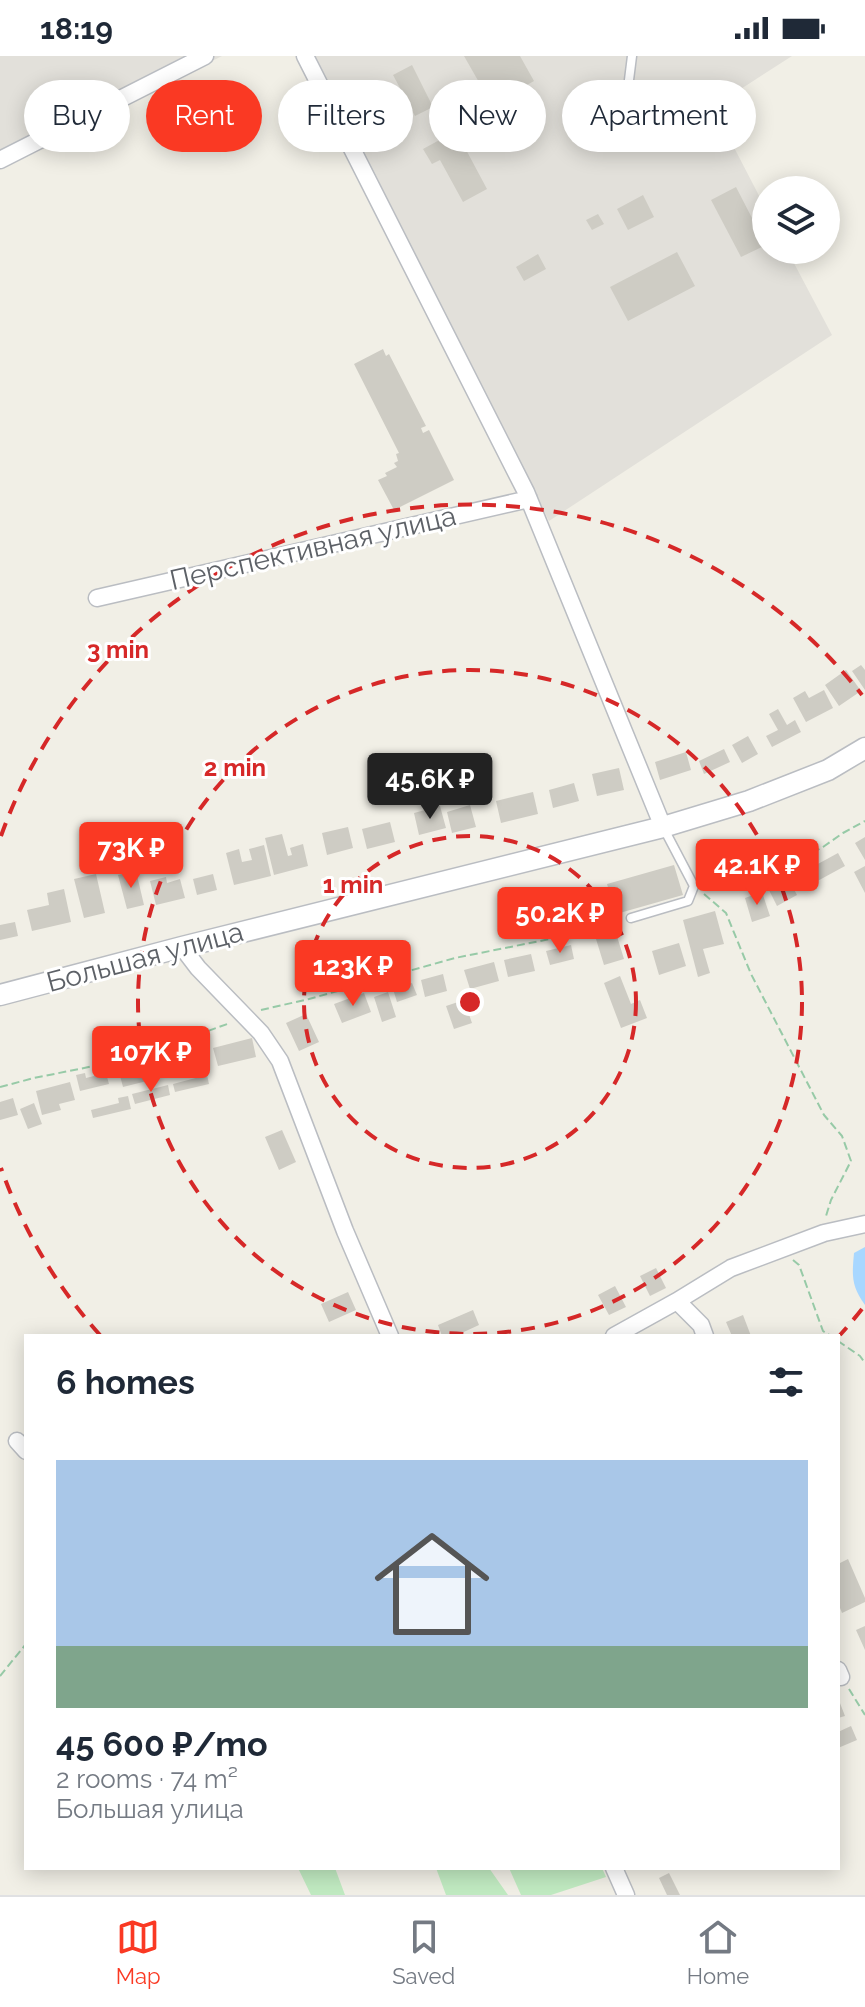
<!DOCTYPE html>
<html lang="en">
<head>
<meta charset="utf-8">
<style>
  :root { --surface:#fff; --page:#f2f2f3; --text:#1f2937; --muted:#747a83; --line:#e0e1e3; --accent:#fa3923 }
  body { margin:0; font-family:Raleway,sans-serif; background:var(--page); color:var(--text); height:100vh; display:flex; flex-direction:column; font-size:30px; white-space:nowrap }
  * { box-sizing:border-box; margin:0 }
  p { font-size:26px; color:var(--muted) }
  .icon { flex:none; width:44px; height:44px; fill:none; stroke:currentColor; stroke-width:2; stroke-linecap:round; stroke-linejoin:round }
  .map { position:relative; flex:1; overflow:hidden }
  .side { position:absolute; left:24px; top:1278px; width:816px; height:536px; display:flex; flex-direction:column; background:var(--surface); border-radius:0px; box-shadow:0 4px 20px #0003 }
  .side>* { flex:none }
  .hud { position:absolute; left:24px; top:24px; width:818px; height:72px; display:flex; gap:16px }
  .fabs { position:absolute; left:752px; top:120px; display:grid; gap:16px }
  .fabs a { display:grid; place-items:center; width:88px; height:88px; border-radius:50%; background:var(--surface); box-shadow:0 4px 20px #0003; font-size:40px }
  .price { position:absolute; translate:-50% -68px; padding:0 18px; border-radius:8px; background:var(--accent); color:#fff; font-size:26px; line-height:52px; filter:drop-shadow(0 2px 4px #0008) }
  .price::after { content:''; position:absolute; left:50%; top:48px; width:24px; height:18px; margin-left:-12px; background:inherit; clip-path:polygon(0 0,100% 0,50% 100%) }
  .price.current { background:#222; color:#fff }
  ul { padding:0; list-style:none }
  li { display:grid; align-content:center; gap:16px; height:424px; padding:0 32px }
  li+li { border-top:2px solid var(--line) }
  li span { display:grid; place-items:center; height:248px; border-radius:0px; color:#555 }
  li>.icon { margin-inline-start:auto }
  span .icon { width:144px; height:144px; fill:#fffc; stroke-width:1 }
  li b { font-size:34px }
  h2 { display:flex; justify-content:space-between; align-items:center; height:96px; padding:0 32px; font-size:34px }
  .pill { padding:0 28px; border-radius:36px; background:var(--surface); box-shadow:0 4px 20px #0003; font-size:28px; line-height:72px }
  .pill.current { background:var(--accent); color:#fff }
  .status { display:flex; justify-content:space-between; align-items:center; height:56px; padding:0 40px; background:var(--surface); direction:ltr }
  .status svg { height:22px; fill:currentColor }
  .menu { display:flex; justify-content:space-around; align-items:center; height:112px; border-top:2px solid var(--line); background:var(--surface); font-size:22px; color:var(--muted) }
  .menu a { display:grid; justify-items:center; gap:4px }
  .menu .current { color:var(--accent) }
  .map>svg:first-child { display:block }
  .industrial { fill:#e2e0da }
  .green { fill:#c0eac1 }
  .water { fill:#a8d7ff }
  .building { fill:#ceccc4 }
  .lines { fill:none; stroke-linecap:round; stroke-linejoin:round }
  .service-casing { stroke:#babdc2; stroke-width:11 }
  .minor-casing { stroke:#babdc2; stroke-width:19 }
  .tertiary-casing { stroke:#babdc2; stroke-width:23 }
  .path { stroke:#97caa7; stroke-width:2; stroke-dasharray:8 4; stroke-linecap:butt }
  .service { stroke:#fff; stroke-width:8 }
  .minor { stroke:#fff; stroke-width:16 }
  .tertiary { stroke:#fff; stroke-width:20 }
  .ring { fill:none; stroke:#d62828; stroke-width:4; stroke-dasharray:14 10 }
  .labels { text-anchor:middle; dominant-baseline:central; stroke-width:6; stroke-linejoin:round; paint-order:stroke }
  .street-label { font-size:28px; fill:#5d6167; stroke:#fff }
  .centre { fill:#d62828; stroke:#fff; stroke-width:4 }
  .ring-label { font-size:24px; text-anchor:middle; font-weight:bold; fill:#d62828; stroke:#fff; stroke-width:6; stroke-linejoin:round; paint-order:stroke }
</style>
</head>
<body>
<div class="status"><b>18:19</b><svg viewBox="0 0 49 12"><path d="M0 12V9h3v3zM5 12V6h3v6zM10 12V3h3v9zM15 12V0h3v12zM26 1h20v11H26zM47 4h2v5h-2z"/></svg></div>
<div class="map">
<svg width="865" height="1839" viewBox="0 0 865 1839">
  <rect width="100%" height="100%" fill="#f1efe6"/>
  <path class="industrial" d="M0,0H222L0,113Z
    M315,0H792L713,51L766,153V194H787L832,279L549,465Z"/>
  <path class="green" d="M298,1812H335L345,1839H311Z
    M436,1812H489L508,1839H446Z
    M509,1812H602L606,1821L551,1839H521Z"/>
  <path class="water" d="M865,1191V1249C851,1230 852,1219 854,1197Z"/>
  <path class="building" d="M464,0H520L534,25L492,49Z
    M412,9L433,51L415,60L393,19Z
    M456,75L487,133L463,146L440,104L432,108L423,93Z
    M736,131L766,189L741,201L711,144Z
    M643,139L654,161L628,174L617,153Z
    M598,158L604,168L592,174L586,164Z
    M677,196L695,230L628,265L610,231Z
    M538,198L546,213L524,225L516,211Z
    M383,293L386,300L389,298L426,370L421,372L423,377L429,374L454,424L394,454L378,424L387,420L385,417L397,411L394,407L398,405L396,398L399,397L354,308Z
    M861,609L865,614V634L852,615Z
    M846,614L861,635L839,650L825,629Z
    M824,634L833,652L806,666L793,642L805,635L809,642Z
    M778,653L787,669L795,664L801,676L772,691L766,680L778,674L769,658Z
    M748,680L758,698L742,707L732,689Z
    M724,693L730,706L704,718L699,705Z
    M686,696L691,714L660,724L655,706Z
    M619,712L624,734L597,740L592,718Z
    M574,727L579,745L553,752L549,734Z
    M533,736L538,758L501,767L496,745Z
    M470,749L476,771L452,777L447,756Z
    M440,750L446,772L419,779L414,757Z
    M390,766L395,786L367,793L362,773Z
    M348,771L353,792L327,799L322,777Z
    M282,778L288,800L292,799L290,792L303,788L308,810L274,819L265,782Z
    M865,781V804L855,787Z
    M264,789L271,820L234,829L226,797L239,793L242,806L252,804L249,793Z
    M838,797L845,810L812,828L805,815Z
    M674,809L683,839L616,858L607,828Z
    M865,810V837L854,816Z
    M136,815L144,849L127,853L118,819Z
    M96,818L105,857L84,862L74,823Z
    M213,818L217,834L197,839L193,823Z
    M786,818L797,839L777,850L766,828Z
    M166,821L167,827L180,823L185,842L156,849L150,825Z
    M64,833L71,866L32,875L27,854L49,849L47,837Z
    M762,836L770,860L752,866L745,842Z
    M715,855L724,888L703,893L710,917L698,921L683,864Z
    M15,866L18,880L0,884V869Z
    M616,877L624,903L604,909L596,883Z
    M679,887L686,910L659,919L652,895Z
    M571,889L574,903L550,909L546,895Z
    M531,898L535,915L508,921L504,904Z
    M494,906L499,925L470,933L464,914Z
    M443,918L447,935L425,941L421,924Z
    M620,920L631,948L640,944L647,962L621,972L604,927Z
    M412,927L417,939L397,946L393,933Z
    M388,936L396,961L382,966L374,941Z
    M364,937L371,956L342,967L334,948Z
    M464,944L472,967L454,973L446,950Z
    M306,958L319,986L299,995L286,967Z
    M252,982L256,1001L218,1010L213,992Z
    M199,989L205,1011L168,1021L162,998Z
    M151,1004L155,1023L123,1031L118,1012Z
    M85,1017L86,1022L106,1017L109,1028L80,1035L76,1019Z
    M207,1019L209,1028L175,1036L173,1028Z
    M70,1026L75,1044L59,1048L61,1054L42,1059L36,1035Z
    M168,1029L170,1039L135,1048L132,1038Z
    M128,1040L131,1053L93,1062L91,1054L119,1047L118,1042Z
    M13,1042L18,1059L0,1064V1046Z
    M34,1047L42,1068L28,1073L20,1053Z
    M282,1074L296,1106L279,1114L265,1081Z
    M656,1212L666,1232L650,1240L640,1220Z
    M615,1230L626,1251L609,1259L598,1239Z
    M348,1236L356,1254L329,1266L321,1248Z
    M473,1254L479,1269L455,1280H442L438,1269Z
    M743,1259L751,1280H732L726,1266Z
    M848,1503L865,1542V1546L842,1557L838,1547V1508Z
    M865,1570V1594L856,1574Z
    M838,1642L845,1660L838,1662Z
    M851,1670L857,1684L838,1692V1676Z
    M669,1817L680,1839H667L659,1822Z"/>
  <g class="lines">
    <g class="service-casing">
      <path id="service" d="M629,24L632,0
        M631,862L688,845L694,830L663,771"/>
    </g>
    <g class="minor-casing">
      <path id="minor" d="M305,0L526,436L663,771
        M0,104L205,0
        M97,542L529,443
        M182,891L198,912L261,977L280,1005L345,1175L390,1280
        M677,1245L731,1212L824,1177L865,1168
        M614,1280L677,1245L701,1269L705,1280
        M17,1385L26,1395
        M838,1614L841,1621
        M614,1812L626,1839"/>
    </g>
    <g class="tertiary-casing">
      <path id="tertiary" d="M0,939L182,891L663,771L749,745L828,714L865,692"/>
    </g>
    <path class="path" d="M702,823L708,818L740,827L767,820L823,791L843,777L865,765
      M704,838L726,857L751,918L824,1059L842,1080L851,1105L831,1144L826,1160
      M261,954L309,943L455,902L575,878L607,867L619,864
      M0,1031L34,1022L109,1007L172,988L230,967
      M793,1204L799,1209L823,1275L831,1280
      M838,1285L860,1300L865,1307
      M0,1620L26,1588
      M849,1633L865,1659"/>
    <use href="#service" class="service"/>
    <use href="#minor" class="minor"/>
    <use href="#tertiary" class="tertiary"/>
  </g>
  <g class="ring">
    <circle cx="470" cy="946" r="166"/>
    <circle cx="470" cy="946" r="332"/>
    <path d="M862 1253A498 498 0 0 1 840 1279M100 1279A498 498 0 0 1 1 1112M1 780A498 498 0 0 1 862 639"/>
  </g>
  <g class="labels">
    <g class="street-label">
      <text transform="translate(313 492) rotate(-13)">Перспективная улица</text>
      <text transform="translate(145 901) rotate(-15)">Большая улица</text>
    </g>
  </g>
  <circle cx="470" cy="946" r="12" class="centre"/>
  <g class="ring-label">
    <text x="118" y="602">3 min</text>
    <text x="235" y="720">2 min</text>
    <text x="353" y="837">1 min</text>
  </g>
</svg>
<div class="fabs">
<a><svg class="icon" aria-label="layers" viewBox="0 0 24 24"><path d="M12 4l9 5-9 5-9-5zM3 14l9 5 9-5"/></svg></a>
</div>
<b class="price current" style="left:430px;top:765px">45.6K ₽</b>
<b class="price" style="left:131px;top:834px">73K ₽</b>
<b class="price" style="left:757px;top:851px">42.1K ₽</b>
<b class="price" style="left:560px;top:899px">50.2K ₽</b>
<b class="price" style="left:353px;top:952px">123K ₽</b>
<b class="price" style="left:151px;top:1038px">107K ₽</b>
<div class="hud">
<a class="pill">Buy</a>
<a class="pill current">Rent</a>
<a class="pill">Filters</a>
<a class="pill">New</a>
<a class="pill">Apartment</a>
</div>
<section class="side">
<h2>6 homes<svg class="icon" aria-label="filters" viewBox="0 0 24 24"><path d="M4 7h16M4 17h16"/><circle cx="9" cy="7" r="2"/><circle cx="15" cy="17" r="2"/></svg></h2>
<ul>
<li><span style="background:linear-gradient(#a9c7e8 75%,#7fa58c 0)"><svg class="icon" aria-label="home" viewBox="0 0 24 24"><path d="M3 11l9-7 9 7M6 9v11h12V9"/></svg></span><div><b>45 600 ₽/mo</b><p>2 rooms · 74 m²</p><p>Большая улица</p></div></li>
</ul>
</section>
</div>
<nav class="menu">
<a class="current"><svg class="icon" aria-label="map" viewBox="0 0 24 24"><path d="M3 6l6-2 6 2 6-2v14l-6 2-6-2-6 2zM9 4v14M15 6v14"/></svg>Map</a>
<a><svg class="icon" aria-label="saved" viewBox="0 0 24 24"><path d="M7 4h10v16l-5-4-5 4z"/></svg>Saved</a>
<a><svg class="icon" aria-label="home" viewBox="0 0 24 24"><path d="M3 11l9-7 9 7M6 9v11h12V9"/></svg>Home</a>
</nav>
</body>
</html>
